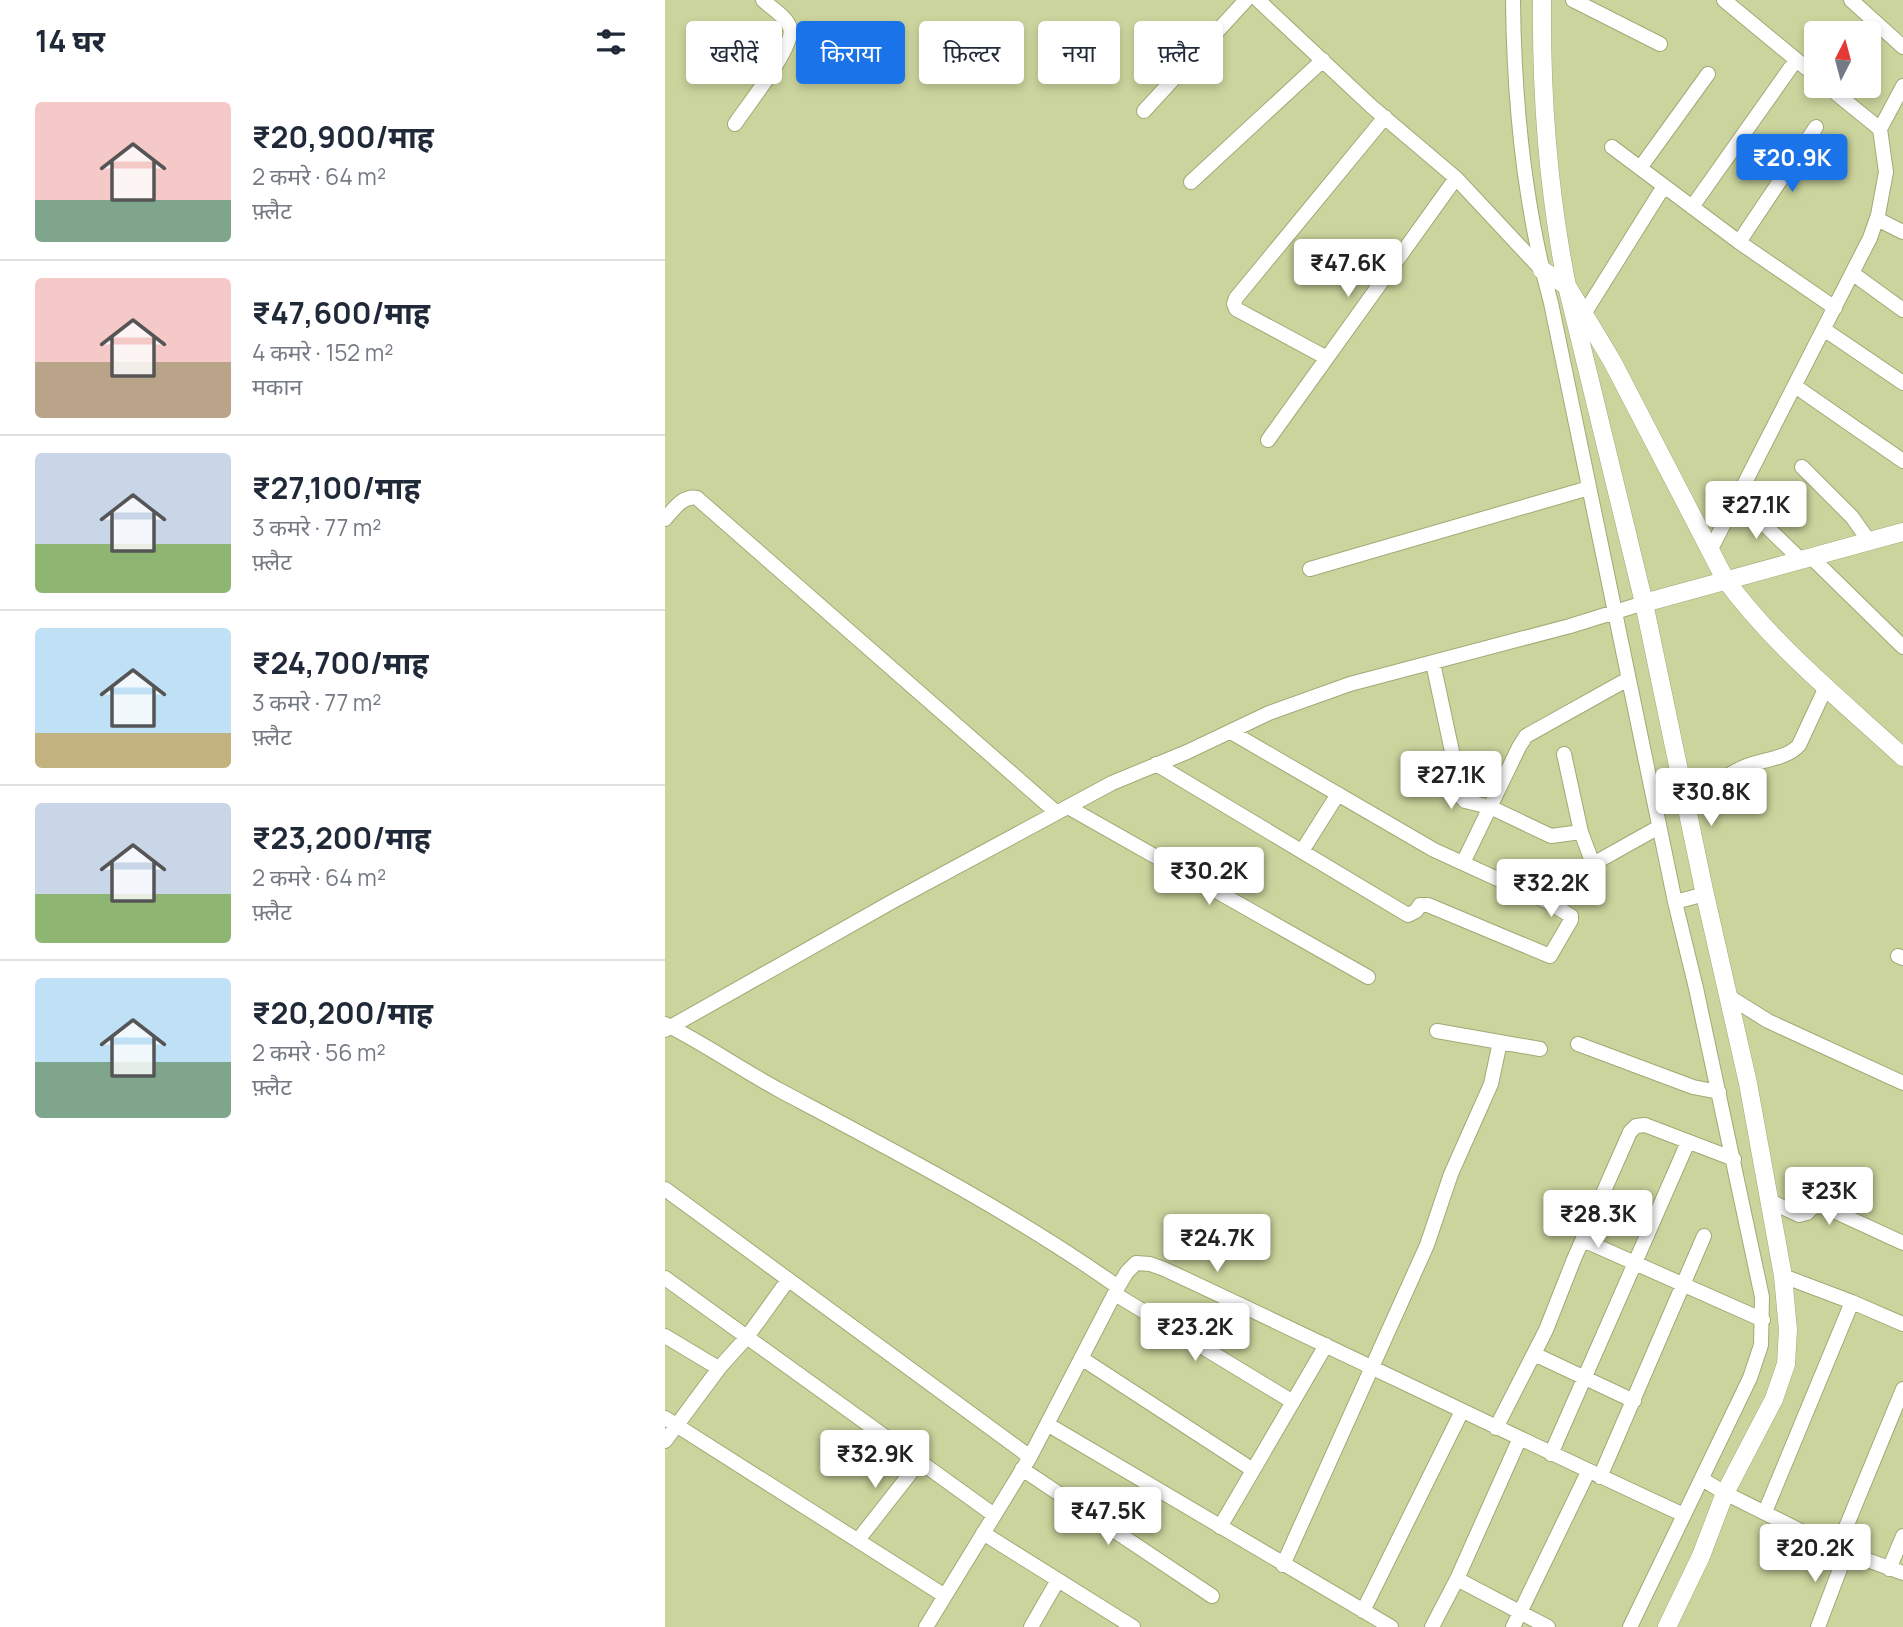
<!DOCTYPE html>
<html lang="hi">
<head>
<meta charset="utf-8">
<style>
  :root { --surface:#fff; --page:#f2f2f3; --text:#1f2937; --muted:#747a83; --line:#e0e1e3; --accent:#1a73e8 }
  body { margin:0; font-family:Manrope,"Noto Sans Devanagari",sans-serif; background:var(--page); color:var(--text); height:100vh; display:flex; flex-direction:column; font-size:26px; white-space:nowrap }
  * { box-sizing:border-box; margin:0 }
  p { font-size:23px; color:var(--muted) }
  .icon { flex:none; width:38px; height:38px; fill:none; stroke:currentColor; stroke-width:2; stroke-linecap:round; stroke-linejoin:round }
  .map { position:relative; flex:1; overflow:hidden }
  .details { display:flex; flex-direction:column; background:var(--surface); width:665px }
  .details>* { flex:none }
  .hud { position:absolute; left:21px; top:21px; width:665px; height:63px; display:flex; gap:14px }
  .needle { width:46px; rotate:6deg }
  .tools { position:absolute; left:1139px; top:21px; display:grid; gap:14px }
  .tools a { display:grid; place-items:center; width:77px; height:77px; border-radius:7px; background:var(--surface); box-shadow:0 4px 10px #0003; font-size:35px }
  .price { position:absolute; translate:-50% -60px; padding:0 16px; border-radius:7px; background:#fff; color:#222; font-size:23px; line-height:46px; filter:drop-shadow(0 2px 4px #0008) }
  .price::after { content:''; position:absolute; left:50%; top:42px; width:21px; height:16px; margin-left:-10px; background:inherit; clip-path:polygon(0 0,100% 0,50% 100%) }
  .price.selected { background:var(--accent); color:#fff }
  ul { padding:0; list-style:none }
  li { display:flex; align-items:center; gap:21px; height:175px; padding:0 35px }
  li+li { border-top:2px solid var(--line) }
  li span { display:grid; place-items:center; flex:none; width:196px; height:140px; border-radius:7px; color:#555 }
  li>.icon { margin-inline-start:auto }
  span .icon { width:84px; height:84px; fill:#fffc; stroke-width:1 }
  li b { font-size:30px }
  h2 { display:flex; justify-content:space-between; align-items:center; height:84px; padding:0 35px; font-size:30px }
  .tag { padding:0 24px; border-radius:7px; background:var(--surface); box-shadow:0 4px 10px #0003; font-size:24px; line-height:63px }
  .tag.selected { background:var(--accent); color:#fff }
  main { display:flex; flex:1; min-height:0 }
  .map>svg:first-child { display:block }
  .lines { fill:none; stroke-linecap:round; stroke-linejoin:round }
  .minor-casing { stroke:#a2a974; stroke-width:16 }
  .tertiary-casing { stroke:#a2a974; stroke-width:19 }
  .minor { stroke:#fff; stroke-width:14 }
  .tertiary { stroke:#fff; stroke-width:18 }
</style>
</head>
<body>
<main>
<section class="details">
<h2>14 घर<svg class="icon" aria-label="filters" viewBox="0 0 24 24"><path d="M4 7h16M4 17h16"/><circle cx="9" cy="7" r="2"/><circle cx="15" cy="17" r="2"/></svg></h2>
<ul>
<li><span style="background:linear-gradient(#f6c9c9 70%,#7fa58c 0)"><svg class="icon" aria-label="home" viewBox="0 0 24 24"><path d="M3 11l9-7 9 7M6 9v11h12V9"/></svg></span><div><b>₹20,900/माह</b><p>2 कमरे · 64 m²</p><p>फ़्लैट</p></div></li>
<li><span style="background:linear-gradient(#f6c9c9 60%,#b9a48a 0)"><svg class="icon" aria-label="home" viewBox="0 0 24 24"><path d="M3 11l9-7 9 7M6 9v11h12V9"/></svg></span><div><b>₹47,600/माह</b><p>4 कमरे · 152 m²</p><p>मकान</p></div></li>
<li><span style="background:linear-gradient(#c9d6e8 65%,#8fb573 0)"><svg class="icon" aria-label="home" viewBox="0 0 24 24"><path d="M3 11l9-7 9 7M6 9v11h12V9"/></svg></span><div><b>₹27,100/माह</b><p>3 कमरे · 77 m²</p><p>फ़्लैट</p></div></li>
<li><span style="background:linear-gradient(#bfe0f5 75%,#c2b280 0)"><svg class="icon" aria-label="home" viewBox="0 0 24 24"><path d="M3 11l9-7 9 7M6 9v11h12V9"/></svg></span><div><b>₹24,700/माह</b><p>3 कमरे · 77 m²</p><p>फ़्लैट</p></div></li>
<li><span style="background:linear-gradient(#c9d6e8 65%,#8fb573 0)"><svg class="icon" aria-label="home" viewBox="0 0 24 24"><path d="M3 11l9-7 9 7M6 9v11h12V9"/></svg></span><div><b>₹23,200/माह</b><p>2 कमरे · 64 m²</p><p>फ़्लैट</p></div></li>
<li><span style="background:linear-gradient(#bfe0f5 60%,#7fa58c 0)"><svg class="icon" aria-label="home" viewBox="0 0 24 24"><path d="M3 11l9-7 9 7M6 9v11h12V9"/></svg></span><div><b>₹20,200/माह</b><p>2 कमरे · 56 m²</p><p>फ़्लैट</p></div></li>
</ul>
</section>
<div class="map">
<svg width="1238" height="1627" viewBox="0 0 1238 1627">
  <rect width="100%" height="100%" fill="#cbd49d"/>
  <g class="lines">
    <g class="minor-casing">
      <path id="minor" d="M593,0L706,106L791,178L876,269
        M848,0C849,102 859,205 886,303L1010,902L1031,988L1097,1297L1096,1345L1085,1378L965,1627
        M908,0L995,44
        M1059,0L1152,77
        M1186,0L1238,47
        M1162,86L1215,129
        M479,111L581,0
        M70,124C81,107 131,45 125,28C122,17 106,8 98,0
        M947,147L1074,242L1170,308
        M975,168L1043,74
        M526,182L658,60
        M1027,207L1131,60
        M1212,219L1238,232
        M1074,242L1151,127
        M1187,273L1238,310
        M919,314L999,186
        M1160,330L1238,383
        M662,358L571,309L569,304L571,298L720,117
        M1130,386L1238,461
        M603,440L791,178
        M1137,467L1187,517L1204,541
        M1072,498L1135,559
        M0,519C9,509 18,495 32,498L392,813
        M1045,551L1205,238L1213,215L1221,172L1215,129L1238,86
        M1145,556L1238,647
        M645,569L924,488
        M768,663L797,798L800,801L825,807L886,836L916,832L928,864
        M566,732L769,850L883,902L899,886L928,864L994,827
        M899,754L916,832
        M491,764L743,915L751,911L755,905H763L885,956L906,920V916L883,902
        M1022,806C1039,792 1057,777 1077,768C1095,759 1121,760 1134,745L1161,687
        M403,807L703,977
        M637,851L673,794
        M798,863L854,747L861,736L963,679
        M1010,902L1040,894
        M1233,956L1238,958
        M1063,996L1103,1021L1238,1083
        M0,1024C40,1044 77,1070 116,1091C231,1152 347,1212 453,1287
        M0,1030L230,900L447,783L522,752L604,713L685,684L905,626L979,603
        M772,1031L875,1049
        M913,1044L1028,1087L1054,1092
        M0,1189L365,1457
        M1105,1201L1134,1215L1142,1213L1149,1206L1160,1207L1238,1243
        M918,1240L1098,1320
        M0,1278L329,1515
        M450,1294L628,1402
        M1187,1302L1238,1324
        M0,1336L50,1366L55,1367L82,1337L123,1280
        M869,1354L969,1401
        M416,1358L588,1470
        M0,1418L280,1596
        M382,1424L726,1627
        M831,1428L881,1330L909,1259L965,1132L971,1126L980,1125L1069,1159
        M854,1440L792,1579L883,1627
        M0,1441L55,1367
        M886,1454L1023,1142
        M357,1469L547,1596
        M935,1477L1039,1236
        M1037,1479L1060,1493L1172,1549L1238,1573
        M1100,1512L1187,1302L1118,1276
        M555,1527L661,1345
        M318,1533L468,1627
        M193,1540L255,1461
        M1172,1549L1238,1389
        M618,1565L762,1245L786,1174L826,1084L835,1042
        M1224,1569L1238,1536
        M698,1611L797,1411
        M261,1627L365,1457L453,1287L462,1272L471,1263L485,1264L499,1269C673,1350 845,1435 1019,1515
        M366,1627L393,1580
        M767,1627L792,1579
        M848,1627L923,1472
        M1153,1627L1181,1553"/>
    </g>
    <g class="tertiary-casing">
      <path id="tertiary" d="M877,0C876,97 883,191 902,286L979,603L1039,890L1083,1083L1118,1276L1123,1330L1121,1364L1109,1399L1060,1493L1036,1556L1002,1627
        M877,270L902,286L947,361L1060,579C1109,646 1177,701 1238,757
        M979,603L1238,532"/>
    </g>
    <use href="#minor" class="minor"/>
    <use href="#tertiary" class="tertiary"/>
  </g>
</svg>
<div class="tools">
<a><svg class="needle" viewBox="-14 -14 28 28"><path d="M0-13l5 13h-10z" fill="#e53935"/><path d="M0 13l5-13h-10z" fill="#747a83"/></svg></a>
</div>
<b class="price selected" style="left:1127px;top:194px">₹20.9K</b>
<b class="price" style="left:683px;top:299px">₹47.6K</b>
<b class="price" style="left:1091px;top:541px">₹27.1K</b>
<b class="price" style="left:786px;top:811px">₹27.1K</b>
<b class="price" style="left:1046px;top:828px">₹30.8K</b>
<b class="price" style="left:544px;top:907px">₹30.2K</b>
<b class="price" style="left:886px;top:919px">₹32.2K</b>
<b class="price" style="left:1164px;top:1227px">₹23K</b>
<b class="price" style="left:933px;top:1250px">₹28.3K</b>
<b class="price" style="left:552px;top:1274px">₹24.7K</b>
<b class="price" style="left:530px;top:1363px">₹23.2K</b>
<b class="price" style="left:210px;top:1490px">₹32.9K</b>
<b class="price" style="left:443px;top:1547px">₹47.5K</b>
<b class="price" style="left:1150px;top:1584px">₹20.2K</b>
<div class="hud">
<a class="tag">खरीदें</a>
<a class="tag selected">किराया</a>
<a class="tag">फ़िल्टर</a>
<a class="tag">नया</a>
<a class="tag">फ़्लैट</a>
</div>
</div>
</main>
</body>
</html>
